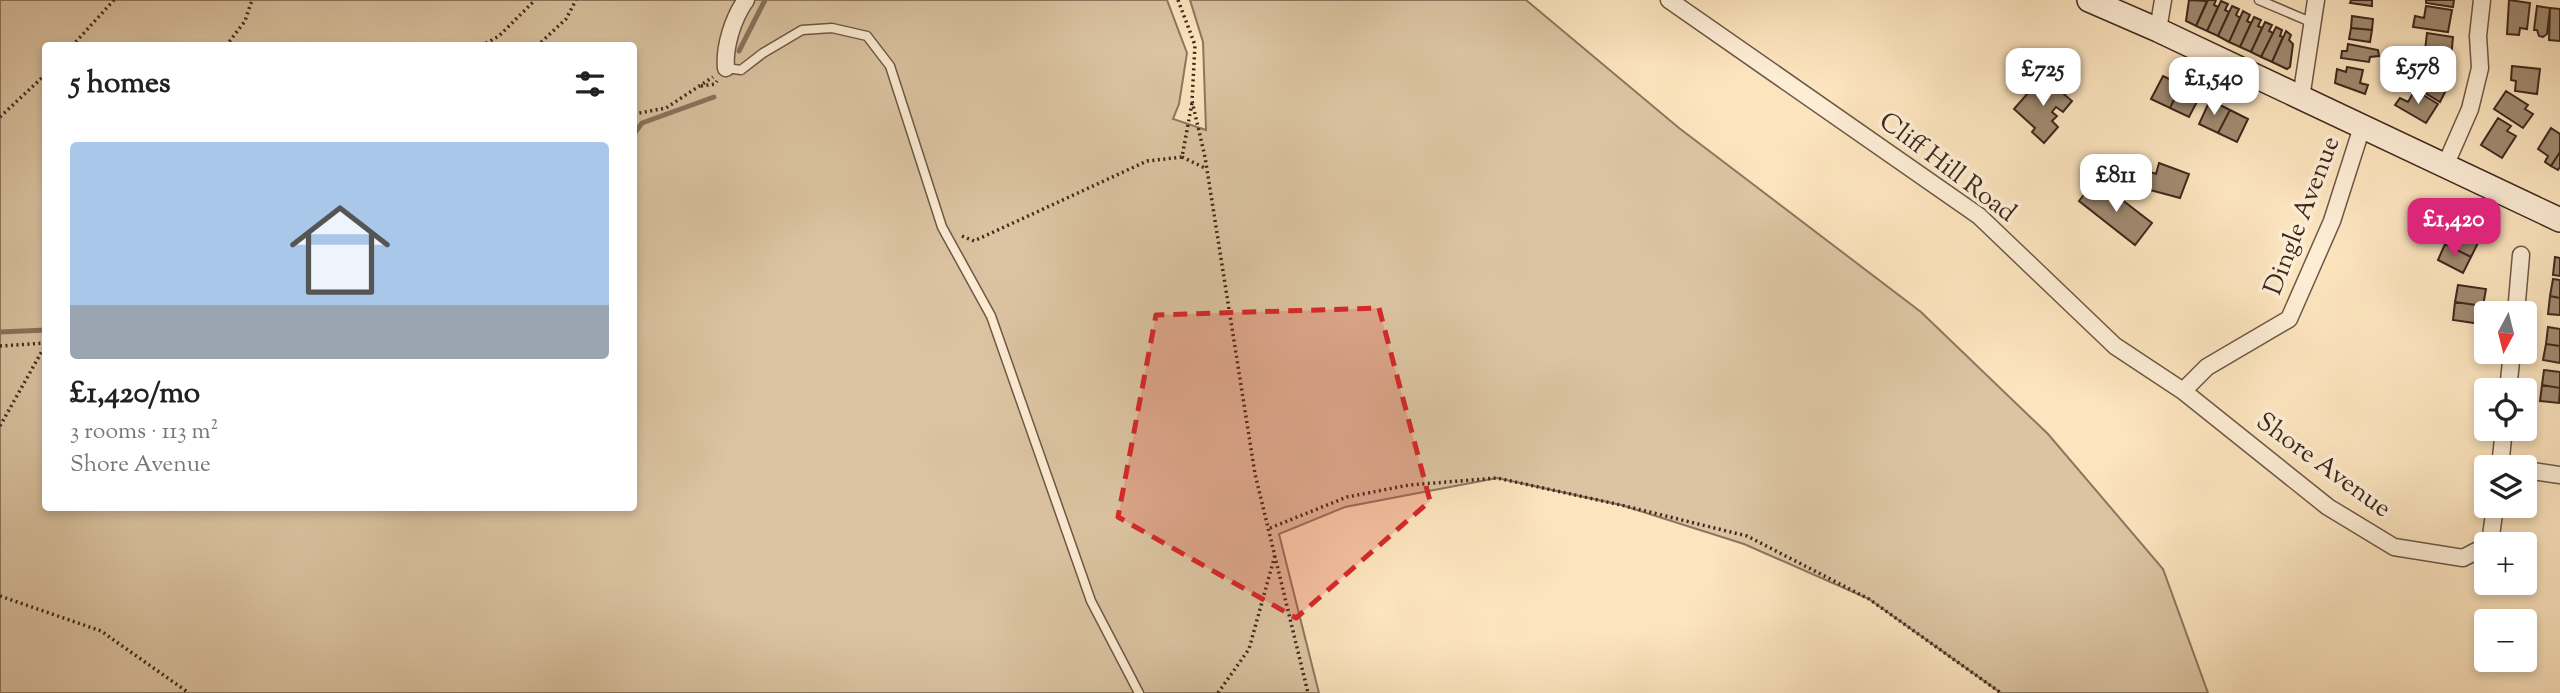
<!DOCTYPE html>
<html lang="en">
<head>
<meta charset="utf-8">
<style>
  :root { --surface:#fff; --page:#f6f6f6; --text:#222; --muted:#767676; --accent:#db2777 }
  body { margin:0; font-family:"Sorts Mill Goudy",serif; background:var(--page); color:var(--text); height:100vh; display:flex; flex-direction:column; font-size:26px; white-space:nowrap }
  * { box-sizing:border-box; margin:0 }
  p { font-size:23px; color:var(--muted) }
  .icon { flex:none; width:38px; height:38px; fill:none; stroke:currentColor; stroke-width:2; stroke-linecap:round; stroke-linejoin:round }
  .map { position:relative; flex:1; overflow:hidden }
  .side { position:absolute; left:42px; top:42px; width:595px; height:469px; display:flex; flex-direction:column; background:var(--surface); border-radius:7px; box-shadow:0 4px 10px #0003 }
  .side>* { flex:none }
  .needle { width:46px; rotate:187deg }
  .tools { position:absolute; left:2474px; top:301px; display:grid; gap:14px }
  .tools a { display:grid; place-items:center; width:63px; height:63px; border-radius:7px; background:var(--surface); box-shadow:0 4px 10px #0003; font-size:35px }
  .price { position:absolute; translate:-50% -60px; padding:0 16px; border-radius:14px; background:#fff; color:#222; font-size:23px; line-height:46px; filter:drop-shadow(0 2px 4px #0008) }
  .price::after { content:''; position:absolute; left:50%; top:42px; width:21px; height:16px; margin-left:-10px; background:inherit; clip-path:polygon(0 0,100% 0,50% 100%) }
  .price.active { background:var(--accent); color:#fff }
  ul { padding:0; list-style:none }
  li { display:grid; align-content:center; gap:14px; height:371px; padding:0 28px }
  li span { display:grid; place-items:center; height:217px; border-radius:7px; color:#555 }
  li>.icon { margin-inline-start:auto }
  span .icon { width:126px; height:126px; fill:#fffc; stroke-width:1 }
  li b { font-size:30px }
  h2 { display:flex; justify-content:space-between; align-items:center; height:84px; padding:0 28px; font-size:30px }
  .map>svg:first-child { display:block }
  .green { fill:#dcc4a2; stroke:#8d765f; stroke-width:2; fill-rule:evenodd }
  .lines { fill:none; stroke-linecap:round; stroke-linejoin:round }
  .stream { stroke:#89725c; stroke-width:5 }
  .building { fill:#a18a70; stroke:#3e281c; stroke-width:2 }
  .service-casing { stroke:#6e5744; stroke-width:11 }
  .minor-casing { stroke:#6e5744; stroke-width:19 }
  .secondary-casing { stroke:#3e281c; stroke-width:26 }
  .path { stroke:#3e281c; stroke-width:3.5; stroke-dasharray:2 3.5; stroke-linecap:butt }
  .service { stroke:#fdedd5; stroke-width:8 }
  .minor { stroke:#fdedd5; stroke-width:16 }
  .secondary { stroke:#fdedd5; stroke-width:23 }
  .marked { fill:#d62828; fill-opacity:0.2; stroke:#d62828; stroke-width:5; stroke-dasharray:14 9; stroke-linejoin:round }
  .labels { text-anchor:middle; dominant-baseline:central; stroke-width:7; stroke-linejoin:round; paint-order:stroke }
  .street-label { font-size:26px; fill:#3e281c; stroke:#fdedd5 }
</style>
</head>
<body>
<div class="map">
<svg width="2560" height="693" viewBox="0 0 2560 693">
  <rect width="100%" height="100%" fill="#fce4be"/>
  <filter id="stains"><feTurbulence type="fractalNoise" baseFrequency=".00286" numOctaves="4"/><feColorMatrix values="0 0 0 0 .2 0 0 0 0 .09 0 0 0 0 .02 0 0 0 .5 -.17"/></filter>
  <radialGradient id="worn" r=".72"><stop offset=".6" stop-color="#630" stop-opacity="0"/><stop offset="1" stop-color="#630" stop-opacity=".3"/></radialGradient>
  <path class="green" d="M0,0H1167L1187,53L1179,104L1173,119L1206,130L1203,42L1190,0H1526L1679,128L1921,312L2048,434L2163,569L2208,693H2001L1869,599L1744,544L1621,505L1497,478L1345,507L1279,534L1319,693H0ZM46,46H634V508H46Z"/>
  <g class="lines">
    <path class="stream" d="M739,51L765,0
      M634,134L642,123L714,97
      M0,332L46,330"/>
  </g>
  <path class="building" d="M2189,0L2207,1L2196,26L2186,21Z
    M2208,0H2216L2214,5L2218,7L2207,31L2196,26Z
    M2351,0H2372V6L2350,3Z
    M2426,0H2454L2453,7L2426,3Z
    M2509,0L2530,3L2527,29L2520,28L2519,35L2507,34Z
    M2221,1L2228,4L2225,10L2229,12L2218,36L2207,31Z
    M2232,6L2239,9L2236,15L2240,18L2229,42L2218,36Z
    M2426,6L2452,10L2448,32L2413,27L2415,16L2424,18Z
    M2537,6L2550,8L2547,34L2543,37L2539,36L2537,30H2534Z
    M2550,8L2560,9V41L2549,40Z
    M2243,11L2250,15L2247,21L2251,23L2240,47L2229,42Z
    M2352,16L2373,19L2372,30L2351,28Z
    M2254,17L2261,20L2258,26L2262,28L2251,52L2240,47Z
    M2265,22L2272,25L2269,31L2273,33L2261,57L2251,52Z
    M2276,27L2282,30L2280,36L2283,37L2272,62L2261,57Z
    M2351,28L2372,30L2370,42L2349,39Z
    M2286,31L2291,35L2289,40L2293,44L2290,67L2287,69L2272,62Z
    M2427,33L2453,37L2450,69L2434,67V60L2424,59Z
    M2348,44L2378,50L2379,56L2370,57L2369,62L2341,58L2342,51H2347Z
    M2512,66L2540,69L2537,94L2515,91L2516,81L2511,80Z
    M2347,67L2363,70L2360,83L2368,85L2365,94L2335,83L2337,69L2346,72Z
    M2422,68L2450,82L2440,102L2417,88L2420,84L2414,80Z
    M2043,76L2072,101L2063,112L2056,107L2052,112L2057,116L2052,121L2058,127L2044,143L2032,132L2035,128L2014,109Z
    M2163,76L2181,85L2170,108L2151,99Z
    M2181,85L2201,94L2189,117L2170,108Z
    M2415,90L2438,104L2426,123L2395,105L2400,98L2408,102Z
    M2506,91L2528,105L2525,109L2533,114L2523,128L2494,109Z
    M2210,100L2230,110L2218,133L2199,124Z
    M2230,110L2248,119L2237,142L2218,133Z
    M2498,118L2511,126L2507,131L2516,136L2502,158L2481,145Z
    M2551,128L2560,134V152L2551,166L2545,162L2548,156L2538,149Z
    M2560,152V167L2558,170L2551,166Z
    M2159,163L2189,174L2180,198L2150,190V185L2141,182L2145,170L2156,174Z
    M2093,183L2115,200L2117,196L2152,223L2135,245L2079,201Z
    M2453,228L2479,241L2471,257L2445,244Z
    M2445,244L2471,257L2463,273L2438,260Z
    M2555,257L2560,258V276L2553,275Z
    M2553,279L2560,280V298L2550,296Z
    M2458,285L2486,289L2483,306L2455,302Z
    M2550,296L2560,298V315L2548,314Z
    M2455,302L2483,306L2481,324L2453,320Z
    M2548,327L2560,329V346L2546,344Z
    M2546,344L2560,346V363L2543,360Z
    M2544,370L2560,372V388L2542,385Z
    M2542,385L2560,388L2559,403L2540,401Z"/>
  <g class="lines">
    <g class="service-casing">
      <path id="service" d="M2259,0L2313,23
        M726,68L741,70L763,53L802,30L832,28L867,36L890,66L942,227L991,316L1091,601L1139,693"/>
    </g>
    <g class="minor-casing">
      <path id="minor" d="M1669,0L1979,216L2115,346L2183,391L2328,507L2394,547L2463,558L2480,549L2491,536L2495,506
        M2158,30L2163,0
        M726,68C724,47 733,18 746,0
        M2301,98L2316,0
        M2445,166L2470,109L2480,68L2478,36L2482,0
        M2516,313L2521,255
        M2508,390L2512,352
        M2183,391L2207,367L2289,319L2332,221L2362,127
        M2500,467L2504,429
        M2525,470L2560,475"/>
    </g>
    <g class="secondary-casing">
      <path id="secondary" d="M2089,0L2158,30L2560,220"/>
    </g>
    <path class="path" d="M1178,0L1195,45L1192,101L1205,157L1255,474L1308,693
      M72,46L114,0
      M226,46L245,21L252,0
      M481,46L499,36L535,0
      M537,46L566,19L576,0
      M701,86L715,84L717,81
      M634,114L666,108L713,77
      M0,117L46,74
      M1182,157L1205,168
      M962,236L974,241L1147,161L1182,157L1192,103
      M0,346L46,343
      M0,426L46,344
      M1270,528L1347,497L1409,485L1497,478L1621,505L1747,536L1869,599L2001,693
      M0,596L101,631L189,693
      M1218,693L1249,649L1275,555"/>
    <use href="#service" class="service"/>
    <use href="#minor" class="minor"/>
    <use href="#secondary" class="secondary"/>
  </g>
  <path class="marked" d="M1379,308L1430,501L1296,618L1118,517L1156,315Z"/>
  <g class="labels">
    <g class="street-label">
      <text transform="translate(1947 168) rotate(37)">Cliff Hill Road</text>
      <text transform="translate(2303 216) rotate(-69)">Dingle Avenue</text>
      <text transform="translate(2323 466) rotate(36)">Shore Avenue</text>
    </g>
  </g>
  <rect width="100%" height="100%" filter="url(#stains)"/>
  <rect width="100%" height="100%" fill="url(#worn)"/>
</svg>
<div class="tools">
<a><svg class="needle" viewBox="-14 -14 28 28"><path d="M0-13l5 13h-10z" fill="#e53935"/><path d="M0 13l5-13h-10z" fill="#767676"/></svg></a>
<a><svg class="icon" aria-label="locate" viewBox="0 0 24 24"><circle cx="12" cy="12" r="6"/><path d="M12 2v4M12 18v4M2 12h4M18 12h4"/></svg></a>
<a><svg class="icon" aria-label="layers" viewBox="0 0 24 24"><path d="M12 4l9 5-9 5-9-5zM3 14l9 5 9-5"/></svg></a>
<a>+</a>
<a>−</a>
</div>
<b class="price" style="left:2418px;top:106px">£578</b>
<b class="price" style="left:2043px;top:108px">£725</b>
<b class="price" style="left:2214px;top:117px">£1,540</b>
<b class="price" style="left:2116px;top:214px">£811</b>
<b class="price active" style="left:2454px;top:258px">£1,420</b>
<section class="side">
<h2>5 homes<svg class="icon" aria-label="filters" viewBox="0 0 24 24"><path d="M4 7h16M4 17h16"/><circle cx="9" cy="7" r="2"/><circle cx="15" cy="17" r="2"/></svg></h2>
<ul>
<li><span style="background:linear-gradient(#a9c7e8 75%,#9aa5b1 0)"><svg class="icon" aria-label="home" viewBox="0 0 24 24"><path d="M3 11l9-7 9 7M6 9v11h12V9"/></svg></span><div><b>£1,420/mo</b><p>3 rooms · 113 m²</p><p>Shore Avenue</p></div></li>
</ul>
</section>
</div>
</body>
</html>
